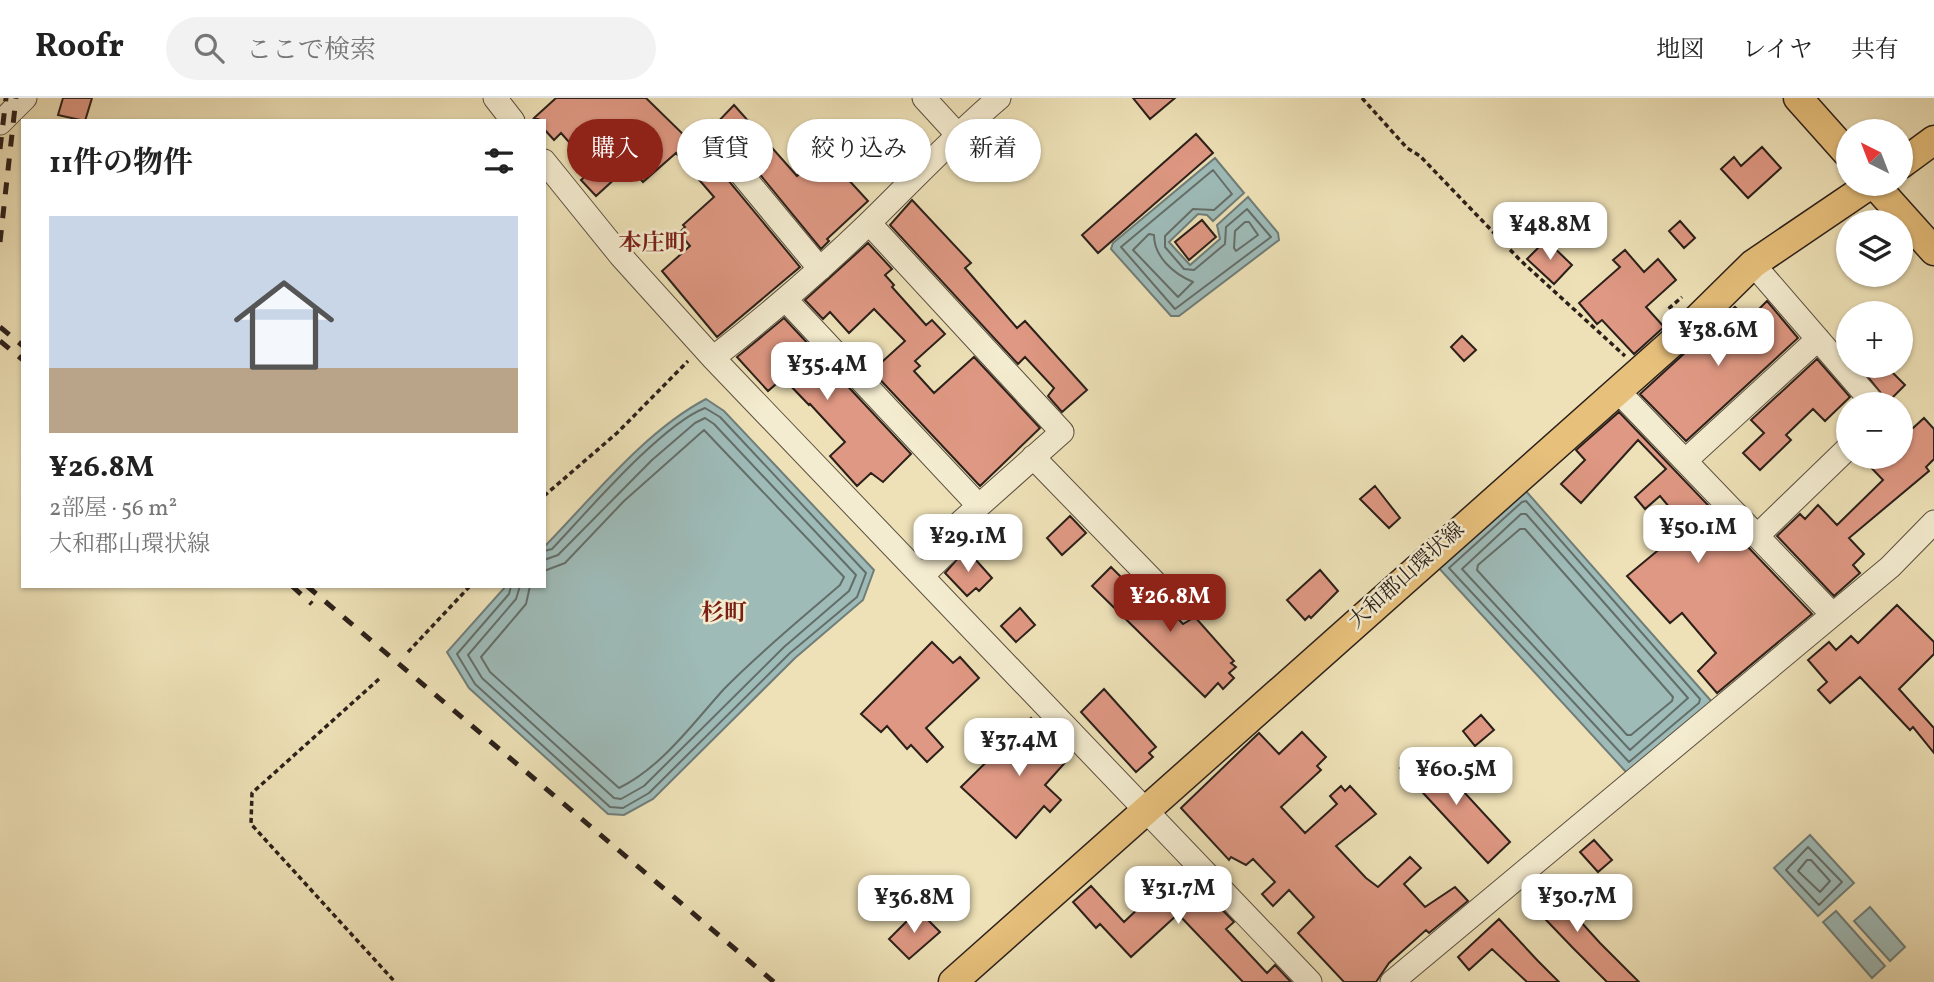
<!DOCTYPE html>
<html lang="ja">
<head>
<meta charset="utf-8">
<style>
  :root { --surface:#fff; --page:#f2f2f2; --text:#222; --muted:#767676; --line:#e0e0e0; --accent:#8f2418 }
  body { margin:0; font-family:Vollkorn,"Noto Serif JP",serif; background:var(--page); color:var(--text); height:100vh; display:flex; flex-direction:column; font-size:26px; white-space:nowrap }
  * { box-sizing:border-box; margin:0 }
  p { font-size:23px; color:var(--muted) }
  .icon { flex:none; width:38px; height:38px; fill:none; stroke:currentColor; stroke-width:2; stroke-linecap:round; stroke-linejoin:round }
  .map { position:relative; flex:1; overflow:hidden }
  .side { position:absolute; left:21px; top:21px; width:525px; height:469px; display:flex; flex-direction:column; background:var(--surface); border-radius:0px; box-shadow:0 2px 5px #0004 }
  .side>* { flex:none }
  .hud { position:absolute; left:567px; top:21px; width:665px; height:63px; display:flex; gap:14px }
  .needle { width:46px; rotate:318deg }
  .buttons { position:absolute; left:1836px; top:21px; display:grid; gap:14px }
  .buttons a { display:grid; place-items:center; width:77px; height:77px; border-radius:50%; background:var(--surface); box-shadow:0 2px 5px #0004; font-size:35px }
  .price { position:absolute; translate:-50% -60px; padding:0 16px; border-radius:14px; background:#fff; color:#222; font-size:23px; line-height:46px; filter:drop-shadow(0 2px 4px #0008) }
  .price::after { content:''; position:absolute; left:50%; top:42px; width:21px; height:16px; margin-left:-10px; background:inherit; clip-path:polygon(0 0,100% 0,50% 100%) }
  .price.active { background:var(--accent); color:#fff }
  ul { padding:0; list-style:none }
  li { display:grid; align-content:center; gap:14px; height:371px; padding:0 28px }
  li span { display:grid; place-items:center; height:217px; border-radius:0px; color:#555 }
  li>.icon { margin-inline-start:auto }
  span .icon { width:126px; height:126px; fill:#fffc; stroke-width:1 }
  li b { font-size:30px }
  h2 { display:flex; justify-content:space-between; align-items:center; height:84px; padding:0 28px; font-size:30px }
  .chip { padding:0 24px; border-radius:32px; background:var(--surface); box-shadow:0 2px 5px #0004; font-size:24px; line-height:63px }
  .chip.active { background:var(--accent); color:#fff }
  header { display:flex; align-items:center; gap:42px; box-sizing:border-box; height:98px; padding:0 35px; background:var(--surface); border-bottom:2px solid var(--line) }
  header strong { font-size:33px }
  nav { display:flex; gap:38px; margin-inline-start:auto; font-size:24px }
  .search { width:490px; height:63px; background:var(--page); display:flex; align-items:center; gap:18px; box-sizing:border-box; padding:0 24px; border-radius:38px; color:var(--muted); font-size:26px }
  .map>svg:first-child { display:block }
  .water { fill:#9ebbb8; stroke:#707d79; stroke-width:2 }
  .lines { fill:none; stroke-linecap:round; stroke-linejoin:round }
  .shore { stroke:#646e69; stroke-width:2 }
  .building { fill:#df9883; stroke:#2b201a; stroke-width:2 }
  .minor-casing { stroke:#5c5041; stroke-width:25 }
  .major-casing { stroke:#2b201a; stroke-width:31 }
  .path { stroke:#2b201a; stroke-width:3.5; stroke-dasharray:5 3.5; stroke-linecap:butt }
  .minor { stroke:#f4ecd0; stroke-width:23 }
  .major { stroke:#e7c07c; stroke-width:28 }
  .rail { stroke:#2b201a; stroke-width:5; stroke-dasharray:12 12; stroke-linecap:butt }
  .labels { text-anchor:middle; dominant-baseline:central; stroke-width:5; stroke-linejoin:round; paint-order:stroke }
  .street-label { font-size:21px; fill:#2b201a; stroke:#f4ecd0 }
  .neighbourhood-label { font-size:23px; font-weight:bold; fill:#7a1f14; stroke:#f4ecd0 }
</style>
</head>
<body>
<header>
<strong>Roofr</strong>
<div class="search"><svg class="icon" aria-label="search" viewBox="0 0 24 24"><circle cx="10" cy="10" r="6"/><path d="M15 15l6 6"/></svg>ここで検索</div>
<nav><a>地図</a><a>レイヤ</a><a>共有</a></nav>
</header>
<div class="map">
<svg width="1934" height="884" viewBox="0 0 1934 884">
  <rect width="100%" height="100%" fill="#eee1b7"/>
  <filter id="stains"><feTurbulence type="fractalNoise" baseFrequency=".00286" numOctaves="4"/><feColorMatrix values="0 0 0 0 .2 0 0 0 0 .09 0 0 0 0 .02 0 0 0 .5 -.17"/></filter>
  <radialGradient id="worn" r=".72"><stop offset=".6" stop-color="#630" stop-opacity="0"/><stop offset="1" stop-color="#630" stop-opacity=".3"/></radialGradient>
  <path class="water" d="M1215,60L1244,95L1213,123L1207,117L1198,116L1169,144L1190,167L1220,141L1217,127L1248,99L1278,135L1279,142L1179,218H1171L1111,151L1113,145Z
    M706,301L724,313L874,472L863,502L795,560L653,701L624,717L608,716L469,590L447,554L506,488H544V449C592,400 645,333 706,301Z
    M1525,392L1712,604L1627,675L1437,468Z
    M1810,737L1854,785L1818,818L1774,770Z
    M1870,809L1905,849L1890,863L1854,823Z
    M1836,813L1885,868L1872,880L1823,824Z"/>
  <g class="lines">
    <path class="shore" d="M1213,72L1232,96L1214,112L1193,111L1165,138V149L1184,171L1194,172L1225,146L1226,129L1247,111L1271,139L1175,211L1121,149Z
      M1245,124H1249L1258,137L1236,153L1234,150L1235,133Z
      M1149,136L1154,137C1154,159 1174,176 1193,184L1178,199L1133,152Z
      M1526,403L1700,601L1699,605L1629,664L1449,470L1522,404Z
      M1521,416H1526L1688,600L1630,652L1462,471Z
      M1520,431H1525L1673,599L1672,603L1631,637H1627L1477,472L1478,467Z
      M511,488L509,496L457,556L475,586L610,709L623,710L649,695L790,555L857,499L866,475L720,319L705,310C661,327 587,414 552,451L544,453
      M520,488L516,501L468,557L482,580L614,700L621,701L644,688L784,549L849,493L856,477L714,326L705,320L695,325L652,362L558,457L544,462
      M530,488L526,506L481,559L490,574L619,690C662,669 693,625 724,591C760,554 801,521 840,487L844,479L704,332L624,403L565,465L544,473
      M1808,749L1842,784L1819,807L1786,772Z
      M1807,762H1811L1830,783L1820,794L1798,773Z"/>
  </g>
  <path class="building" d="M63,0H92L85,23L58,17Z
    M556,0H646L694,47L702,40L704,53L800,169L717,239L662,173L690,148L679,135L685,129L683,127L714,99L676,55L643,84L629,68L596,98L581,82L593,71L561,35L554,42L544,31V23L534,20Z
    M1133,0H1175L1150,21Z
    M734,7L797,78L823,54L868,103L827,141L829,143L821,151L726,35L712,30Z
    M1196,36L1213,55L1098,155L1082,137Z
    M1762,49L1781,70L1748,100L1721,71L1734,59L1741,68Z
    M912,102L971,165L965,170L1017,230L1025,223L1087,292L1062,314L1048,298L1054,290L1025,259L1018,266L890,127Z
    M1202,122L1216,139L1189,162L1175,144Z
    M1680,123L1695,140L1684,150L1669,133Z
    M1546,142L1572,167L1554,186L1527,161Z
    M868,145L892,171L885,177L894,187L892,189L926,227L932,222L945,236L915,263L920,268L914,273L934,295L974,259L1040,330L980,388L872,273L905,243L874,211L849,235L830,214L823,221L805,202Z
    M1625,152L1644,174L1658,161L1676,182L1646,209L1664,229L1634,256L1602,222L1597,226L1579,205L1620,169L1613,162Z
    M1767,203L1798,240L1686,343L1640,296L1735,209L1748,222Z
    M784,220L911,356L883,384L871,375L857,388L830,358L845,344L810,306L809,307L783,280L768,293L737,259Z
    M1462,238L1476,252L1464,263L1451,249Z
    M1817,261L1850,299L1825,323L1813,311L1786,337L1791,342L1760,372L1743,355L1764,335L1751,322Z
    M1859,268H1886L1905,287L1888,304Z
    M1619,314L1812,516L1717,595L1698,573L1716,555L1682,515L1670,525L1627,478L1686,429L1660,398L1645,411L1635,399L1666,371L1638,342L1581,405L1561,386L1585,362L1576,352Z
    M1924,320L1934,331V361L1926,369L1929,373L1849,440L1864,456L1853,467L1860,475L1834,498L1777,438L1800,416L1805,421L1818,407L1837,427L1883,382L1861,359H1900V342Z
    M1375,388L1400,420L1389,430L1360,401Z
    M1070,418L1086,435L1062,457L1047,440Z
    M966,451L992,480L979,493L976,490L967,498L945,475Z
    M1111,469L1128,486L1133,482L1157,507L1169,511L1183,526L1195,519L1234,563L1231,565L1236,569L1229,575L1234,580L1223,591L1218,585L1205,599L1092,488Z
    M1320,472L1338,493L1311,520L1309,518L1305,522L1287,502Z
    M1897,507L1934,544V556L1899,591L1934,630V655L1913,629L1910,632L1860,579L1830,605L1818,592L1827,584L1808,562L1829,544L1836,552L1851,538L1858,545Z
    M1020,510L1035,527L1016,544L1001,528Z
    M932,544L953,565L960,559L979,580L926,630L943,649L927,664L911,647L907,651L887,628L881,634L861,616Z
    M1104,591L1156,649L1149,655L1153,659L1136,674L1081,614Z
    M1481,617L1494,632L1475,648L1463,633Z
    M1031,620L1070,659L1045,687L1061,702L1050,714L1044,708L1016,740L961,689Z
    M1302,634L1326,659L1317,668L1321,672L1281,709L1305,735L1337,706L1330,698L1341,688L1345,693L1350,688L1376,716L1336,748L1366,780L1378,789L1410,759L1421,770L1404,786L1425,809L1455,789L1468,803L1429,835L1426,832L1389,865L1376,884H1344L1298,835L1314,819L1289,792L1273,808L1262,796L1275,784L1253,761L1246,767L1231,759L1229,762L1181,710L1259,635L1279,656Z
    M1417,655L1422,661L1425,658L1437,672L1441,669L1510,744L1488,765L1400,670Z
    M1594,742L1612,762L1598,774L1580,754Z
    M1186,774L1234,824L1226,831L1267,875L1275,867L1291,884H1243L1178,816L1131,859L1100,826L1096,830L1073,804L1091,788L1124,824L1142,807L1146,811Z
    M1542,781L1600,845L1639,884H1607L1573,850L1523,798Z
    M918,812L940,834L909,861L889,841Z
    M1499,821L1538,863L1559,884H1527L1492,851L1469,872L1458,859Z"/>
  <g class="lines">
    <g class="minor-casing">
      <path id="minor" d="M495,0L513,23
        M924,0L957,36
        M0,25L25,0
        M715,44L820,171
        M544,63L620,157L713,260L1310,884
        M869,125L1062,334L944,439L952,449L922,478
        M1753,166L1874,306
        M786,202L979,408
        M713,260C767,218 818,174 867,127C911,84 952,40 999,0
        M1617,292L1832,516
        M1033,359L1167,497
        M1685,363L1818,241
        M1757,438L1848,350
        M1392,884L1890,469L1934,424"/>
    </g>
    <g class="major-casing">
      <path id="major" d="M1798,0L1848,56
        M1900,67L1934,42
        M1874,86L1934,153
        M953,884L1684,234L1753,166L1871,86"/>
    </g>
    <path class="path" d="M1362,0L1407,50L1420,58L1520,162L1625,258
      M1671,217L1667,212L1682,199
      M544,398L617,335L688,263
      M408,554L470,488
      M379,581L252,695L251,726L395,884"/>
    <use href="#minor" class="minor"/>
    <use href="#major" class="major"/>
    <path class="rail" d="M0,51L6,0
      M0,144L16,0
      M0,229L23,248
      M0,243L23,262
      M292,488L312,506
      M307,488L774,884"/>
  </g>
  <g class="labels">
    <g class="street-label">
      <text transform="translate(1407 478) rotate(-42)">大和郡山環状線</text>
    </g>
    <g class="neighbourhood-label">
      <text x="653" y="146">本庄町</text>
      <text x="724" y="516">杉町</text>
    </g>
  </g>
  <rect width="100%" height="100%" filter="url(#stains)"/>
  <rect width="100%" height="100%" fill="url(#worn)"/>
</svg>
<div class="buttons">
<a><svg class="needle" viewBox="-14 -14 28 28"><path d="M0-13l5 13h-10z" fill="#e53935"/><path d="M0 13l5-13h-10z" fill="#767676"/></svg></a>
<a><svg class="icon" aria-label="layers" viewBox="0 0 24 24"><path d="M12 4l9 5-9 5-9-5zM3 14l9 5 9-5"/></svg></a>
<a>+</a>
<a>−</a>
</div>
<b class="price" style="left:1550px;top:164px">¥48.8M</b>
<b class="price" style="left:1718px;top:270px">¥38.6M</b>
<b class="price" style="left:827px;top:304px">¥35.4M</b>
<b class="price" style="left:1698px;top:467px">¥50.1M</b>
<b class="price" style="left:968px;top:476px">¥29.1M</b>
<b class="price active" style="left:1170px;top:536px">¥26.8M</b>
<b class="price" style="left:1019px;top:680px">¥37.4M</b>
<b class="price" style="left:1456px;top:709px">¥60.5M</b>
<b class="price" style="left:1178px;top:828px">¥31.7M</b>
<b class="price" style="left:1577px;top:836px">¥30.7M</b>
<b class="price" style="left:914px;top:837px">¥36.8M</b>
<div class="hud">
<a class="chip active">購入</a>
<a class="chip">賃貸</a>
<a class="chip">絞り込み</a>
<a class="chip">新着</a>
</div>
<section class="side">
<h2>11件の物件<svg class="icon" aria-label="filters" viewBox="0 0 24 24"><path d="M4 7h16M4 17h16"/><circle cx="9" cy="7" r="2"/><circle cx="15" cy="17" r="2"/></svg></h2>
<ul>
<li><span style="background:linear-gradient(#c9d6e8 70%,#b9a48a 0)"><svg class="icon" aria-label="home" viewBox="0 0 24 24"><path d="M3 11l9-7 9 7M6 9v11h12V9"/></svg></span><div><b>¥26.8M</b><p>2部屋 · 56 m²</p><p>大和郡山環状線</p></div></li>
</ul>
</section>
</div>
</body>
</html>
